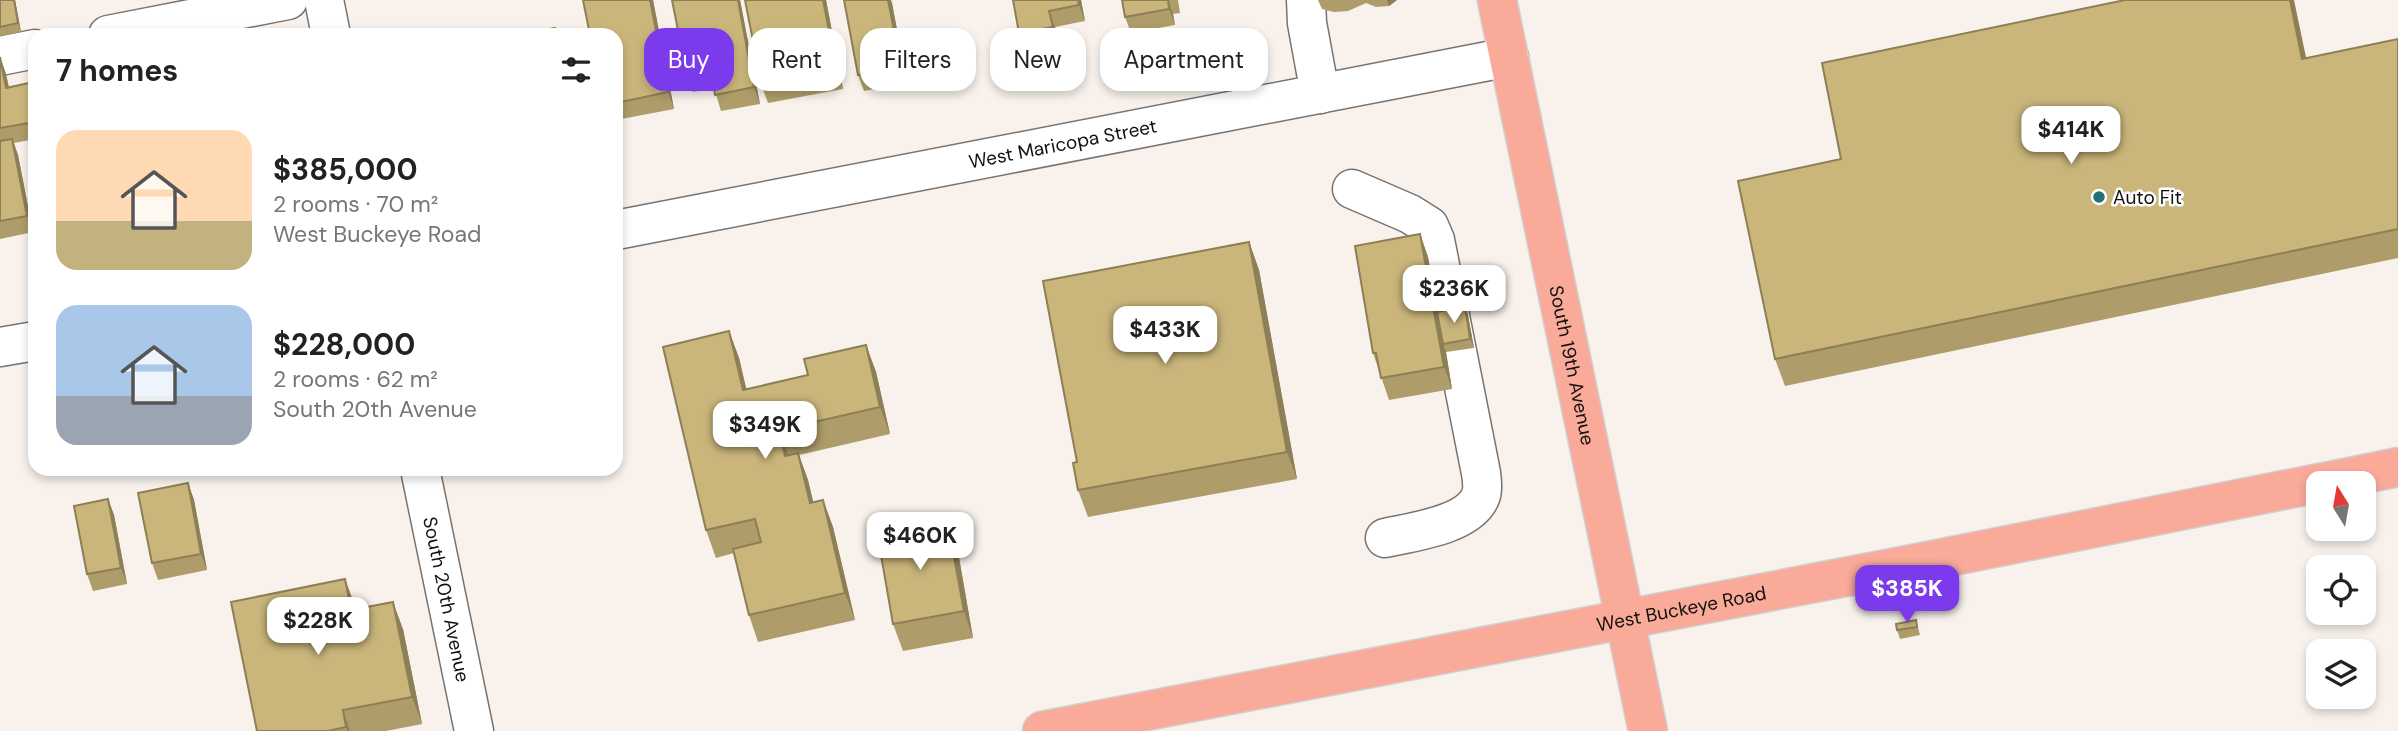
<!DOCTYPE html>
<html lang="en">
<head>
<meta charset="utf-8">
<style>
  :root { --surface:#fff; --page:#f2f2f2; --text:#222; --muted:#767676; --accent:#7c3aed }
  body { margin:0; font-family:"DM Sans",sans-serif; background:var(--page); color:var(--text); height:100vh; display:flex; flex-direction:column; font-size:26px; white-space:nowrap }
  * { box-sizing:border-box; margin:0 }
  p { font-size:23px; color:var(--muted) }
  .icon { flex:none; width:38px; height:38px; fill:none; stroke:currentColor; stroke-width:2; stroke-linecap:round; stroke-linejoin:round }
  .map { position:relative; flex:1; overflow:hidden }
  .side { position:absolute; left:28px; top:28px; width:595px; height:448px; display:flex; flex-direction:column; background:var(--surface); border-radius:21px; box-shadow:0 4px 10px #0003 }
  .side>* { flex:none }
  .guide { position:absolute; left:644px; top:28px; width:665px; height:63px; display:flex; gap:14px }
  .needle { width:46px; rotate:349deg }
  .controls { position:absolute; left:2306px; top:471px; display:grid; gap:14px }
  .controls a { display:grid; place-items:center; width:70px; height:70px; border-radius:14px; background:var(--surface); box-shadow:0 4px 10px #0003; font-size:35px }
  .price { position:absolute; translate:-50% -60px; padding:0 16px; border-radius:14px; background:#fff; color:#222; font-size:23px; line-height:46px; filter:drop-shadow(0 2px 4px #0008) }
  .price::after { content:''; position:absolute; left:50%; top:42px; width:21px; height:16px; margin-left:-10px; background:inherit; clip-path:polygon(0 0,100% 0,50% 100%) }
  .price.current { background:var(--accent); color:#fff }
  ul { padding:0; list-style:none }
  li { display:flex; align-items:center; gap:21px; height:175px; padding:0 28px }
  li span { display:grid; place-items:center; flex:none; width:196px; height:140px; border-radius:21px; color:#555 }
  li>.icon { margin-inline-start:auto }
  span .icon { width:84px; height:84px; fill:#fffc; stroke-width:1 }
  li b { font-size:30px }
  h2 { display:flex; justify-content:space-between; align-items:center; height:84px; padding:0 28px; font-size:30px }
  .chip { padding:0 24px; border-radius:21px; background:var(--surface); box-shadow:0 4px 10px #0003; font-size:24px; line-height:63px }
  .chip.current { background:var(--accent); color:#fff }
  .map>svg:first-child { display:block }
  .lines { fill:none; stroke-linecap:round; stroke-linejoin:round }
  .minor-casing { stroke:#79736f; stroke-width:41 }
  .major-casing { stroke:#d0cfcf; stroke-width:41 }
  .minor { stroke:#fff; stroke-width:38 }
  .major { stroke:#f9aa99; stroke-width:38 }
  .wall { fill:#ae9d6a }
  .shaded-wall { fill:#8d7f56 }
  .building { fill:#cab67b; stroke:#8d7f56; stroke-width:2 }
  .poi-dot { fill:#266f79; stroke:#fff; stroke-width:2.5 }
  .labels { text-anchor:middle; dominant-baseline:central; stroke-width:5; stroke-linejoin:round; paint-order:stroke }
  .street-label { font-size:19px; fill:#12100e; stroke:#fff }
  .poi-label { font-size:19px; fill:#12100e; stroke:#fff; text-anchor:start }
</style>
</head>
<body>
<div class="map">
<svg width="2398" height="731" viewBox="0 0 2398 731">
  <rect width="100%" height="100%" fill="#f8f1ec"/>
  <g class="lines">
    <g class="minor-casing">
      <g id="minor">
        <path d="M324,0L331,35"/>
        <path d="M1306,0L1307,23L1320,94"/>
        <path d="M108,35L288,0"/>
        <path d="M0,56L35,49"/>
        <path d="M1352,189L1410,214L1429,226L1435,240L1481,473C1482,480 1483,489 1481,495C1471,525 1412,532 1385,538"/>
        <path id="s1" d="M616,230L1509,57"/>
        <path d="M0,347L35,341"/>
        <path id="s2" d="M420,469L474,731"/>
      </g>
    </g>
    <g class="major-casing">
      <g id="major">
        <path id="s3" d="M1497,0L1648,731"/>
        <path d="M2320,483L2398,467"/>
        <path id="s4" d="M1042,731L1903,566L2319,483"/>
      </g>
    </g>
    <use href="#minor" class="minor"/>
    <use href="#major" class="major"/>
  </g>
  <path class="wall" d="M0,0H15L21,32L0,36Z
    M653,0L674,109L616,120V35Z
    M740,0L760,104L721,111L714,88L693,92L687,76Z
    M745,0H826L843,89L768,103L762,87Z
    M1013,0H1081L1085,21L1055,27L1058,43L1025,50L1019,33Z
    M1122,0H1178L1180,13L1173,14L1175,25L1131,33L1125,17Z
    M1318,0H1397L1389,6L1376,7L1366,3L1348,11L1334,12L1322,9Z
    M892,3L907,83L864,91L858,75Z
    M2398,39V258L1785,386L1775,359L2306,58Z
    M0,57L6,74L9,87L29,83L35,98V139L14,143L18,155L33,232L0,239Z
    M1420,234L1428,257L1438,311L1465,306L1468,315L1474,348L1446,352L1452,389L1389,400L1373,353Z
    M1249,242L1259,270L1297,479L1088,517L1078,490L1077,462Z
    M729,331L739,358L746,389L808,375L866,345L876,372L890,434L799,455L808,480L813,502L823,500L833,527L855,620L758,642L749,615L734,553L716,558L706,530Z
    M188,483L194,500L207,570L158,580L152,563Z
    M108,499L114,515L127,584L93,591L87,574Z
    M947,519L957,546L973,638L903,651L893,624Z
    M345,579L356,609L403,629L422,724L386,731H257Z
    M1916,620L1920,635L1900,639L1897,630Z"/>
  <path class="shaded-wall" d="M14,0H15L21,32L18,23Z
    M650,0H653L674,109L668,92Z
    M738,0H740L760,104L754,87Z
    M823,0H826L843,89L837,72Z
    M888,0H891L892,3L907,83L901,66Z
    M1078,0H1081L1085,21L1079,5Z
    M1168,0L1173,14L1175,25L1169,9Z
    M1387,0H1397L1389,6Z
    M2290,0H2294L2312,86L2302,59Z
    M1049,11L1055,27L1058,43L1053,27Z
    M0,57L6,74L12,104L6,88Z
    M29,83L35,98V112Z
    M12,139L18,155L33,232L27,216Z
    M1420,234L1428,257L1444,344H1443L1446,352L1452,389L1444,367Z
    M1249,242L1259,270L1297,479L1287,452Z
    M1465,306L1468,315L1474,348L1470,339Z
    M729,331L739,358L753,417L743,390Z
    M866,345L876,372L890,434L880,407Z
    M779,430L789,457L785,456Z
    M798,453L808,480L820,530L810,503Z
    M188,483L194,500L207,570L201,554Z
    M108,499L114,515L127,584L121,568Z
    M823,500L833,527L855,620L845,593Z
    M947,519L957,546L973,638L964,611Z
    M345,579L355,606L361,637L351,610Z
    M393,602L403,629L422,724L412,697Z
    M343,710L350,731H347L346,727Z"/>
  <path class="building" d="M0,0H14L18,23L0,27Z
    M583,0H650L668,92L616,103V35H590Z
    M672,0H738L754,87L715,95L711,71L687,76Z
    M745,0H823L837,72L762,87Z
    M844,0H888L901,66L858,75Z
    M1013,0H1078L1079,5L1049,11L1053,27L1019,33Z
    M1122,0H1168L1169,9L1125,17Z
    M2125,0H2290L2302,59L2398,39V229L1775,359L1738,181L1841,159L1822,63Z
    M555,28L557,35H517Z
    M0,57L6,88L29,83L35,112V122L0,128Z
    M12,139L27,216L0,221V141Z
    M1420,234L1444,367L1381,378L1376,353H1373L1355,246Z
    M1249,242L1287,452L1078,490L1073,463L1077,462L1043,281Z
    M1465,306L1470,339L1443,344L1437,312Z
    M729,331L743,390L808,375L804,359L866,345L880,407L779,430L785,456L798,453L810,503L823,500L845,593L749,615L733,549L761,542L755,519L706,530L663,347Z
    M188,483L201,554L152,563L138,493Z
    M108,499L121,568L87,574L74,506Z
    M947,519L964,611L893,624L877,532Z
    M345,579L351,610L393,602L412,697L343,710L346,727L328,731H257L231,602Z
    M1916,620L1917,627L1897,630L1896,624Z"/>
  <circle class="poi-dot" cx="2099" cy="197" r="7"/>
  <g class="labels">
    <g class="street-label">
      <text stroke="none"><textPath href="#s1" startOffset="455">West Maricopa Street</textPath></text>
      <text stroke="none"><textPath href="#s3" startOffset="373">South 19th Avenue</textPath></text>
      <text stroke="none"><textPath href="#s2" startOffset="133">South 20th Avenue</textPath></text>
      <text stroke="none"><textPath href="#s4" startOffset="651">West Buckeye Road</textPath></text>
    </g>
    <g class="poi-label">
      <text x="2113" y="197">Auto Fit</text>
    </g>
  </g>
</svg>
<div class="controls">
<a><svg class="needle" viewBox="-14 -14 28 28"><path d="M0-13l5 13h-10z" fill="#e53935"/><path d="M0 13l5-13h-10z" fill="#767676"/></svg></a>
<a><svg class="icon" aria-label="locate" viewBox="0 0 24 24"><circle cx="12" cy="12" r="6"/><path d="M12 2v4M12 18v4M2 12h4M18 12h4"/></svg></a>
<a><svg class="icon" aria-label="layers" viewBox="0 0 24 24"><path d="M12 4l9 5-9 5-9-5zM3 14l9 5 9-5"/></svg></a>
</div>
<b class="price" style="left:2071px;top:166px">$414K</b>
<b class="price" style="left:1454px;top:325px">$236K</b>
<b class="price" style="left:1165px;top:366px">$433K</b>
<b class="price" style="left:765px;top:461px">$349K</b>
<b class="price" style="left:920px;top:572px">$460K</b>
<b class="price current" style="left:1907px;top:625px">$385K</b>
<b class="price" style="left:318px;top:657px">$228K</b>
<div class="guide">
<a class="chip current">Buy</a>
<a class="chip">Rent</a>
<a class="chip">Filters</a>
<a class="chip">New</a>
<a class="chip">Apartment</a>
</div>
<section class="side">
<h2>7 homes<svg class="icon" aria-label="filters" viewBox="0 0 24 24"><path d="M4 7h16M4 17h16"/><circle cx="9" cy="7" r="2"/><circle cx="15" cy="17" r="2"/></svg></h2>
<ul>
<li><span style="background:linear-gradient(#ffd9b3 65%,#c2b280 0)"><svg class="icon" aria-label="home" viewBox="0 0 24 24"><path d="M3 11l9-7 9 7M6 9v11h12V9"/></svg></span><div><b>$385,000</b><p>2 rooms · 70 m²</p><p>West Buckeye Road</p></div></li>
<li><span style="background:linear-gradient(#a9c7e8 65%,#9aa5b1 0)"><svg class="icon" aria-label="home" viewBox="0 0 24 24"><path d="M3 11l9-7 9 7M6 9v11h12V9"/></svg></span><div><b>$228,000</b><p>2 rooms · 62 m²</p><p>South 20th Avenue</p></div></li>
</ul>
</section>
</div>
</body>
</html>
